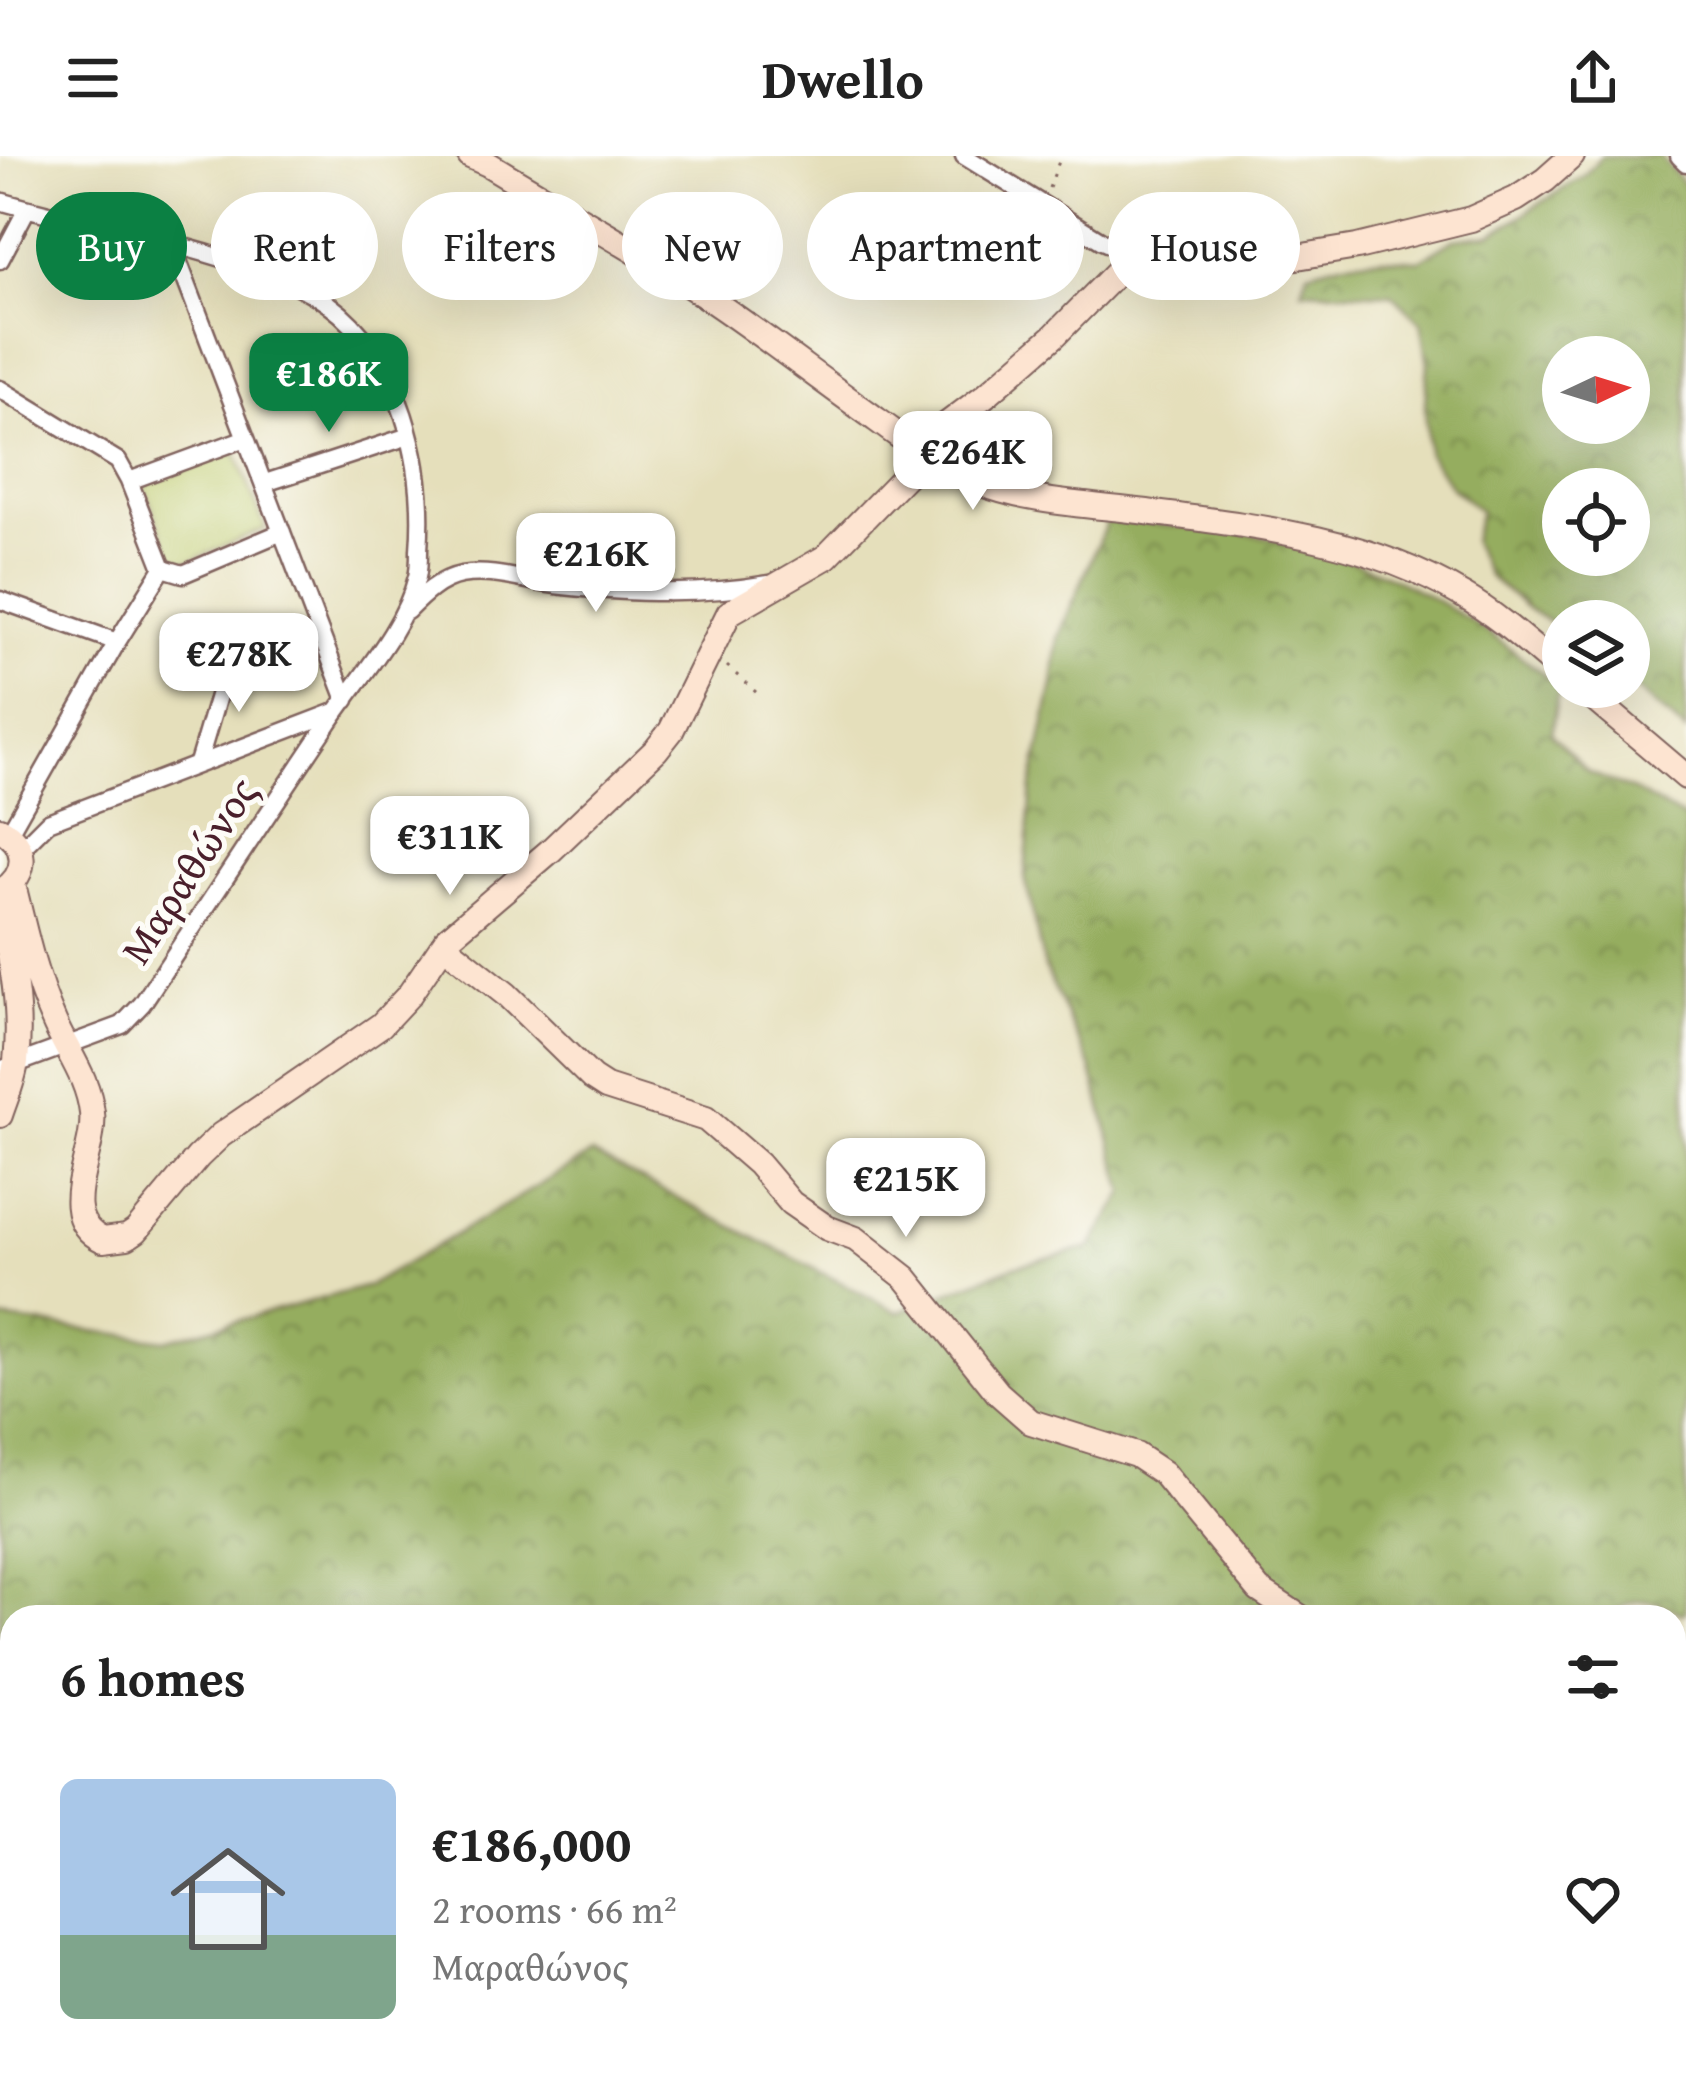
<!DOCTYPE html>
<html lang="en">
<head>
<meta charset="utf-8">
<style>
  :root { --surface:#fff; --page:#f6f6f6; --text:#222; --muted:#767676; --accent:#0b8043 }
  body { margin:0; font-family:"Gentium Book Plus",serif; background:var(--page); color:var(--text); height:100vh; display:flex; flex-direction:column; font-size:45px; white-space:nowrap }
  * { box-sizing:border-box; margin:0 }
  p { font-size:39px; color:var(--muted) }
  .icon { flex:none; width:66px; height:66px; fill:none; stroke:currentColor; stroke-width:2; stroke-linecap:round; stroke-linejoin:round }
  .map { position:relative; flex:1; overflow:hidden }
  .panel { position:absolute; left:0px; top:1449px; width:1686px; height:471px; display:flex; flex-direction:column; background:var(--surface); border-radius:36px 36px 0 0; box-shadow:0 12px 48px #0002 }
  .panel>* { flex:none }
  .guide { position:absolute; left:36px; top:36px; width:1614px; height:108px; display:flex; gap:24px }
  .needle { width:78px; rotate:86deg }
  .controls { position:absolute; left:1542px; top:180px; display:grid; gap:24px }
  .controls a { display:grid; place-items:center; width:108px; height:108px; border-radius:50%; background:var(--surface); box-shadow:0 12px 48px #0002; font-size:60px }
  .price { position:absolute; translate:-50% -102px; padding:0 27px; border-radius:24px; background:#fff; color:#222; font-size:39px; line-height:78px; filter:drop-shadow(0 3px 6px #0008) }
  .price::after { content:''; position:absolute; left:50%; top:72px; width:36px; height:27px; margin-left:-18px; background:inherit; clip-path:polygon(0 0,100% 0,50% 100%) }
  .price.selected { background:var(--accent); color:#fff }
  ul { padding:0; list-style:none }
  li { display:flex; align-items:center; gap:36px; height:300px; padding:0 60px }
  li span { display:grid; place-items:center; flex:none; width:336px; height:240px; border-radius:18px; color:#555 }
  li>.icon { margin-inline-start:auto }
  span .icon { width:144px; height:144px; fill:#fffc; stroke-width:1 }
  li b { font-size:51px }
  h2 { display:flex; justify-content:space-between; align-items:center; height:144px; padding:0 60px; font-size:51px }
  .pill { padding:0 42px; border-radius:54px; background:var(--surface); box-shadow:0 12px 48px #0002; font-size:42px; line-height:108px }
  .pill.selected { background:var(--accent); color:#fff }
  header { display:flex; justify-content:space-between; align-items:center; height:156px; padding:0 60px; background:var(--surface); font-size:54px; font-weight:600 }
  .map>svg:first-child { display:block }
  .forest { fill:url(#forest-crowns); stroke:#706645; stroke-width:3; fill-rule:evenodd }
  .park { fill:#bcc96b; stroke:#83744b; stroke-width:3 }
  .lines { fill:none; stroke-linecap:round; stroke-linejoin:round }
  .street-casing { stroke:#80625d; stroke-width:21 }
  .secondary-casing { stroke:#80625d; stroke-width:28 }
  .path { stroke:#80625d; stroke-width:3; stroke-dasharray:3 9; stroke-linecap:butt }
  .street { stroke:#fff; stroke-width:16 }
  .secondary { stroke:#fde4d1; stroke-width:24 }
  .labels { text-anchor:middle; dominant-baseline:central; stroke-width:10; stroke-linejoin:round; paint-order:stroke }
  .street-label { font-size:42px; fill:#4a1f2b; stroke:#fdfcf7 }
</style>
</head>
<body>
<header><svg class="icon" aria-label="menu" viewBox="0 0 24 24"><path d="M4 6h16M4 12h16M4 18h16"/></svg>Dwello<svg class="icon" aria-label="share" viewBox="0 0 24 24"><path d="M12 15V3M7 8l5-5 5 5M5 13v7h14v-7"/></svg></header>
<div class="map">
<svg width="1686" height="1918" viewBox="0 0 1686 1918">
  <defs>
    <pattern id="forest-crowns" width="20" height="18" patternUnits="userSpaceOnUse" patternTransform="scale(3)"><rect width="20" height="18" fill="#95ad5f"/><path d="M2 6a3 3 0 1 1 6 0M12 15a3 3 0 1 1 6 0" fill="none" stroke="#7c8c4f"/></pattern>
  </defs>
  <rect width="100%" height="100%" fill="#fdfcf7"/>
  <filter id="ink" filterUnits="userSpaceOnUse"><feTurbulence type="fractalNoise" baseFrequency=".00833" numOctaves="2"/><feDisplacementMap in="SourceGraphic" scale="24" xChannelSelector="R" yChannelSelector="G"/><feConvolveMatrix kernelMatrix="1 2 1 2 8 2 1 2 1" color-interpolation-filters="sRGB"/></filter>
  <filter id="wash" filterUnits="userSpaceOnUse"><feTurbulence type="fractalNoise" baseFrequency=".004" numOctaves="4" result="noise"/><feDisplacementMap in="SourceGraphic" scale="48" xChannelSelector="R" yChannelSelector="G"/><feGaussianBlur stdDeviation="2.7" result="paint"/><feColorMatrix in="noise" values="0 0 0 0 0 0 0 0 0 0 0 0 0 0 0 0 0 1.4 0 .05"/><feComposite in="paint" operator="in"/></filter>
  <g filter="url(#wash)">
    <rect width="100%" height="100%" fill="#e5dfbb"/>
    <path class="forest" d="M1601,0H1660L1686,31V576L1629,527V465H1563V475L1528,453L1488,420L1472,385L1480,355L1452,332L1428,298L1425,248L1428,207L1421,166L1392,138L1302,134L1308,115L1345,105L1384,102L1420,104L1454,83L1492,78L1585,19ZM1563,201H1629V267H1563ZM1563,333H1629V399H1563Z
      M1108,363C1154,369 1201,371 1247,378C1369,397 1466,453 1559,531L1551,578L1588,616L1636,636L1686,664V1456L1682,1457C1653,1444 1634,1437 1609,1461H12V1908H1298L1294,1918H0V1163L165,1184L368,1130L592,998L898,1156L1014,1110L1090,1092L1125,1037L1091,911L1044,810L1025,721L1032,630L1053,528L1058,483Z"/>
    <path class="park" d="M235,294L266,373L187,406L172,401L143,329Z"/>
  </g>
  <g filter="url(#ink)">
    <g class="lines">
      <g class="street-casing">
        <path id="street" d="M964,0L1102,85L1131,98
          M1679,0L1686,7
          M0,45C79,68 159,81 237,107C268,117 302,129 328,148C401,201 426,309 419,394C419,402 419,413 417,421C404,474 357,524 328,568C265,661 204,755 142,848L122,869L0,914
          M171,86L346,544
          M0,104L27,53
          M0,233L118,305L129,325L163,412
          M129,325L246,282
          M265,327L409,280
          M163,412L183,418L282,376
          M0,444L117,486
          M407,455C422,440 439,423 461,419C495,413 529,427 563,430C632,437 700,440 769,428
          M198,607L231,496
          M9,677L117,486L163,412
          M21,693L48,666L335,556
          M1146,1918L1150,1908
          M1266,1918L1270,1908"/>
      </g>
      <g class="secondary-casing">
        <path id="secondary" d="M470,0L488,8C563,54 642,96 714,146C767,182 817,221 869,258C903,283 938,310 977,326C1027,347 1093,349 1147,356C1255,370 1367,382 1462,439C1499,460 1531,490 1563,517
          M1580,531L1686,621
          M0,673C28,688 29,718 2,735
          M13,728C24,773 34,820 53,863C66,895 88,921 92,957C97,998 52,1060 103,1084L127,1081L136,1075L198,1001L221,979L381,869L409,839L447,783L550,695L656,594L671,575L729,457L826,401L906,319L946,269L986,239L1054,180L1124,109L1131,98L1243,110L1357,91L1471,63L1516,43L1545,24L1572,0
          M0,755C12,804 22,854 16,905C14,923 6,941 0,959
          M444,789L507,839L592,922L606,931L706,963L758,1008L791,1047L827,1072L856,1083L906,1122L998,1237L1031,1266L1136,1299L1163,1317L1259,1434L1300,1461
          M1674,1655L1686,1670"/>
      </g>
      <path class="path" d="M1049,32L1061,0
        M727,510L757,537"/>
      <use href="#street" class="street"/>
      <use href="#secondary" class="secondary"/>
    </g>
  </g>
  <g class="labels">
    <g class="street-label">
      <text transform="translate(188 714) rotate(-57)">Μαραθώνος</text>
    </g>
  </g>
</svg>
<div class="controls">
<a><svg class="needle" viewBox="-14 -14 28 28"><path d="M0-13l5 13h-10z" fill="#e53935"/><path d="M0 13l5-13h-10z" fill="#767676"/></svg></a>
<a><svg class="icon" aria-label="locate" viewBox="0 0 24 24"><circle cx="12" cy="12" r="6"/><path d="M12 2v4M12 18v4M2 12h4M18 12h4"/></svg></a>
<a><svg class="icon" aria-label="layers" viewBox="0 0 24 24"><path d="M12 4l9 5-9 5-9-5zM3 14l9 5 9-5"/></svg></a>
</div>
<b class="price selected" style="left:329px;top:279px">€186K</b>
<b class="price" style="left:973px;top:357px">€264K</b>
<b class="price" style="left:596px;top:459px">€216K</b>
<b class="price" style="left:239px;top:559px">€278K</b>
<b class="price" style="left:450px;top:742px">€311K</b>
<b class="price" style="left:906px;top:1084px">€215K</b>
<div class="guide">
<a class="pill selected">Buy</a>
<a class="pill">Rent</a>
<a class="pill">Filters</a>
<a class="pill">New</a>
<a class="pill">Apartment</a>
<a class="pill">House</a>
</div>
<section class="panel">
<h2>6 homes<svg class="icon" aria-label="filters" viewBox="0 0 24 24"><path d="M4 7h16M4 17h16"/><circle cx="9" cy="7" r="2"/><circle cx="15" cy="17" r="2"/></svg></h2>
<ul>
<li><span style="background:linear-gradient(#a9c7e8 65%,#7fa58c 0)"><svg class="icon" aria-label="home" viewBox="0 0 24 24"><path d="M3 11l9-7 9 7M6 9v11h12V9"/></svg></span><div><b>€186,000</b><p>2 rooms · 66 m²</p><p>Μαραθώνος</p></div><svg class="icon" aria-label="heart" viewBox="0 0 24 24"><path d="M12 20l-8-8c-3-5 5-10 8-4 3-6 11-1 8 4z"/></svg></li>
</ul>
</section>
</div>
</body>
</html>
